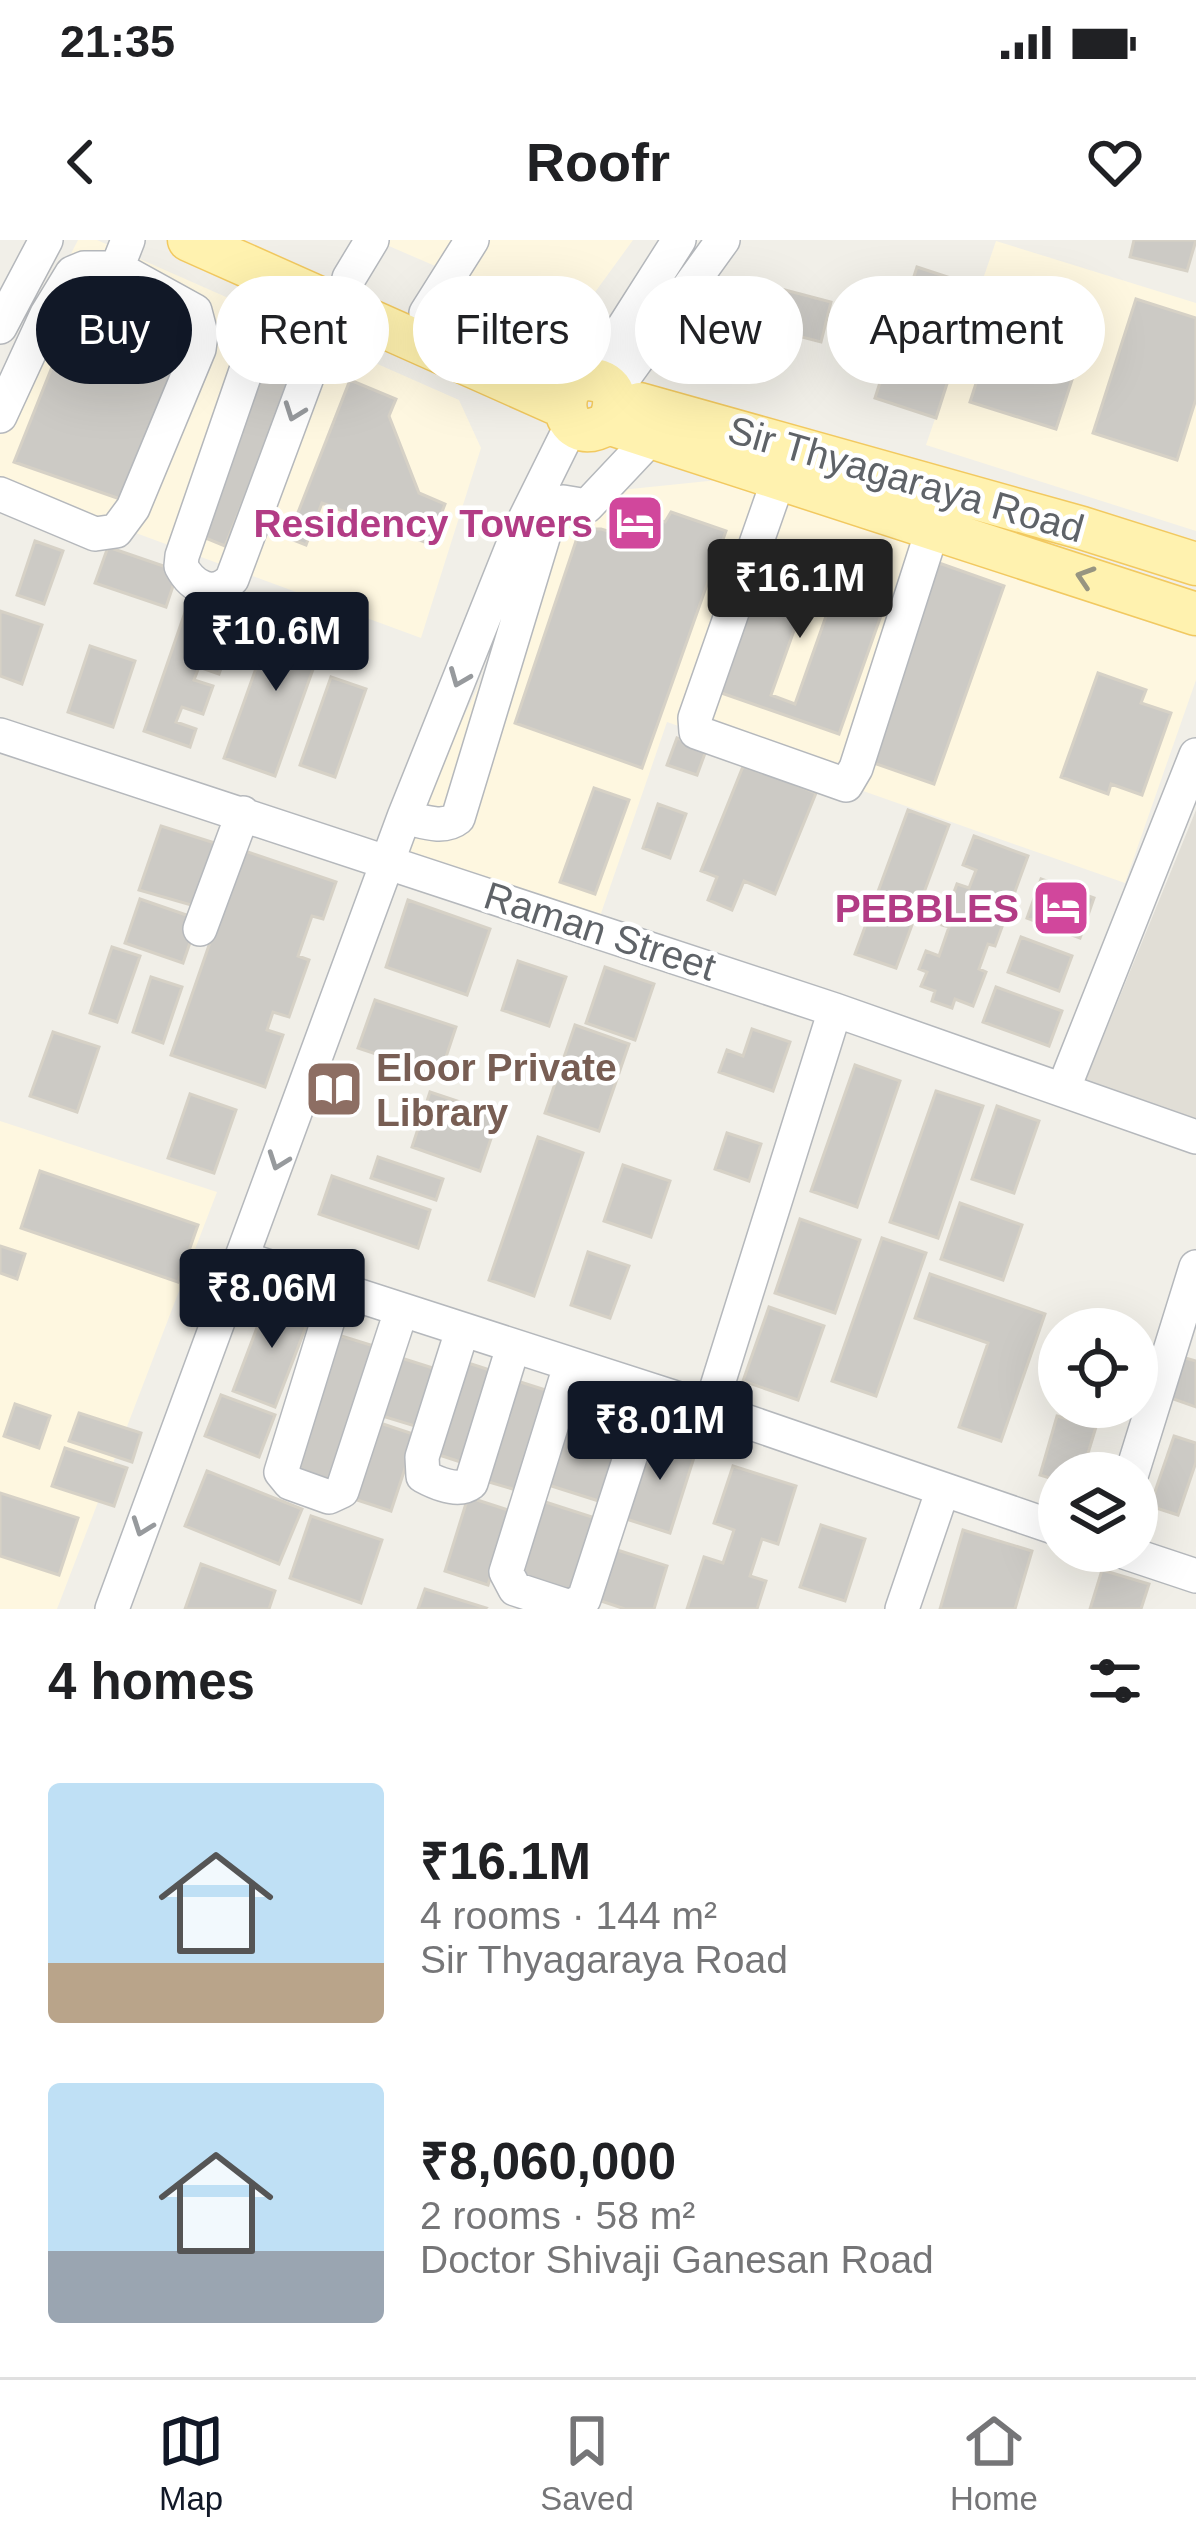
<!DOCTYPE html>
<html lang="en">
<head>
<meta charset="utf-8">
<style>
  :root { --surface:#fff; --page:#f2f2f2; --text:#202124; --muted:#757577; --line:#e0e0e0; --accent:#111827 }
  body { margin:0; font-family:Arial,sans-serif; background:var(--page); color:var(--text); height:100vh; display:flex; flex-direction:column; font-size:45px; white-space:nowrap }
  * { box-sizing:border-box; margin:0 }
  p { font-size:39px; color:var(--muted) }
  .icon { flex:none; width:66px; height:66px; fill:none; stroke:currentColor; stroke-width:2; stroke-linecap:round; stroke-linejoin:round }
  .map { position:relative; height:1369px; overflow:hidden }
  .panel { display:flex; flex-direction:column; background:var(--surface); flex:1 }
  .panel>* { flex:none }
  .banner { position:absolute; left:36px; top:36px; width:1125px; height:108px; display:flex; gap:24px }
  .buttons { position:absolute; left:1038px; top:1068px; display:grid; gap:24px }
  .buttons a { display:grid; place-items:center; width:120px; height:120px; border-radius:50%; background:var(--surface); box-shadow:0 12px 48px #0002; font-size:60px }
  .price { position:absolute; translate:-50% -102px; padding:0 27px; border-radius:12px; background:var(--accent); color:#fff; font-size:39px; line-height:78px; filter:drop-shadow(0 3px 6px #0008) }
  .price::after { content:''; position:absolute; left:50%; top:72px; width:36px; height:27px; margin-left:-18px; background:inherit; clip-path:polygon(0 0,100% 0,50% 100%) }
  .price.selected { background:#222; color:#fff }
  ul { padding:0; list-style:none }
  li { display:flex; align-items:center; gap:36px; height:300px; padding:0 48px }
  li span { display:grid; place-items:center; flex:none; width:336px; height:240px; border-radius:12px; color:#555 }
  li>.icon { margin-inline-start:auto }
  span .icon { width:144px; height:144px; fill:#fffc; stroke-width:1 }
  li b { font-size:51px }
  h2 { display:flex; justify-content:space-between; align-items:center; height:144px; padding:0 48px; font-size:51px }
  .pill { padding:0 42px; border-radius:54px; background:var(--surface); box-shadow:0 12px 48px #0002; font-size:42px; line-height:108px }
  .pill.selected { background:var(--accent); color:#fff }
  .status { display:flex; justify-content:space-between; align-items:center; height:84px; padding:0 60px; background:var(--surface); direction:ltr }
  .status svg { height:33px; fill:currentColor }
  header { display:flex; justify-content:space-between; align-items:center; height:156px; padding:0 48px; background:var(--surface); font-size:54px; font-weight:800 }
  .dock { display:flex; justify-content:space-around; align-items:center; height:168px; border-top:3px solid var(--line); background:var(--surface); font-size:33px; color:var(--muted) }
  .dock a { display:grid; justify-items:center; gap:6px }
  .dock .selected { color:var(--accent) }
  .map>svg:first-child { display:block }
  .commercial { fill:#fef7e0 }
  .education { fill:#e1ded6 }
  .building { fill:#cccac5; stroke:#d6d1c6; stroke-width:3; fill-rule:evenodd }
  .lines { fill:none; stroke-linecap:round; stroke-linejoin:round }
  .minor-casing { stroke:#b5b8bc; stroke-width:36 }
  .major-casing { stroke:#f2c960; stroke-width:45 }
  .minor { stroke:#fff; stroke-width:33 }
  .major { stroke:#fff2af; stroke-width:42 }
  .oneway { stroke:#979a9d }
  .oneway2 { stroke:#979581 }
  .labels { text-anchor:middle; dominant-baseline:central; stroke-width:9; stroke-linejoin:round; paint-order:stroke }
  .street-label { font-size:39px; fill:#5f6368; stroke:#fff }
  .hotel-label { font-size:39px; font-weight:bold; fill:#b23c85; stroke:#fff; text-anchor:end }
  .education-label { font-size:39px; font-weight:bold; fill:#785e54; stroke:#fff; text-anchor:start }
</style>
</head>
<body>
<div class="status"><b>21:35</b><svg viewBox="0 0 49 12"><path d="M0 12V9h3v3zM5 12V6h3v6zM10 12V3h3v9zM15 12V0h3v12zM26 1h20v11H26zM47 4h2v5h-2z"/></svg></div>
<header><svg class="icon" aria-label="back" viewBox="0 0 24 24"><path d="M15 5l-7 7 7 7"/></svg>Roofr<svg class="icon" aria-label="heart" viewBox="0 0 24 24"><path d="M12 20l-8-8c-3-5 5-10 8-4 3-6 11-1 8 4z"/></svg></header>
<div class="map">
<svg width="1196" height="1369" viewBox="0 0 1196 1369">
  <rect width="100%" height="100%" fill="#f1efe8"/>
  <path class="commercial" d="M78,0H97L459,160L481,208L421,398L0,243V154Z
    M375,0H633L593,55L530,67Z
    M996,1L1196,63V291L926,205Z
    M718,240L1196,398V440L1125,643L667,482L598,682L397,613L572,255Z
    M0,881L217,952L57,1369H0Z"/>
  <path class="education" d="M1196,570V888L1082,849Z"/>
  <path class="building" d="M1134,0H1196L1187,31L1130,17Z
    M917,27L978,47L936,178L875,158Z
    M1010,38L1096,66L1056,189L970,162Z
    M766,45L831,62L821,102L755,85Z
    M1136,59L1196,78V159L1177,220L1093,193Z
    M70,82L175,127L123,260L14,222Z
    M263,100L302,115L225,306L198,295Z
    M350,140L396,159L389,176L419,253L445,264L430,304L322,263L306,305L288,298Z
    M671,272L726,291L642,528L515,483L580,289H601L632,298L640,286L652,278L665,282Z
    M35,301L63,311L44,364L17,355Z
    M108,307L178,331L166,367L95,343Z
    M760,308L889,353L839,494L710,449ZM812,340L836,348L795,464L771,455Z
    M939,323L1004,346L934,544L868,521Z
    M191,355L242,372L236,389L218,383L213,397L230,403L219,434L199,427L194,440L213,446L203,474L182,467L176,482L196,489L190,507L144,491Z
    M0,371L42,385L22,444L0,436Z
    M276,372L327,390L275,536L224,518Z
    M90,406L135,421L113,487L68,472Z
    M1098,433L1146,450L1141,463L1171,473L1142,555L1111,544L1108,554L1061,537Z
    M331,437L366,449L335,537L300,525Z
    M677,498L707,508L697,535L667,525Z
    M744,524L816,553L775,654L744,641L732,670L708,660L717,637L701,631Z
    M594,548L629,560L595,654L560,642Z
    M658,564L686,574L670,618L643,608Z
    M908,570L949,585L896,728L855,714Z
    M161,586L221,605L198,667L139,650Z
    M974,596L1028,616L995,706L988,704L979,729L986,732L973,766L955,759L952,768L932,761L935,751L921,746L927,732L919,729L926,711L939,716L949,687L942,685L957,644L969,648L976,630L963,625Z
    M242,610L336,642L323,679L312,676L298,716L309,720L289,777L273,772L267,790L283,795L265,847L171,815Z
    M1041,639L1094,658L1080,698L1027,678Z
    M140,659L198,679L183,723L125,703Z
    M408,660L490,689L467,755L386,727Z
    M1021,697L1072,716L1059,751L1008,732Z
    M112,707L140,716L117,782L90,773Z
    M518,721L566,737L549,786L502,770Z
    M605,727L654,744L635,800L586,783Z
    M151,737L182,747L163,803L133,792Z
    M996,747L1062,771L1049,806L983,782Z
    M375,760L456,787L440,835L358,808Z
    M575,785L629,804L599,891L545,873Z
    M752,789L790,802L773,851L719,832L727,810L743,816Z
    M53,792L99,807L77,872L30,856Z
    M855,825L900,841L857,967L811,951Z
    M936,851L983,866L938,998L890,982Z
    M430,852L499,875L480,931L412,907Z
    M190,854L236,870L214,933L168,918Z
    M997,866L1039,881L1014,953L972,939Z
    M727,893L761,904L749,941L715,929Z
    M538,897L583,913L534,1056L489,1040Z
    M378,917L443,939L436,960L371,938Z
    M623,925L670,941L651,997L604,981Z
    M40,931L198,985L178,1042L21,988Z
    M332,936L430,970L418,1008L319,974Z
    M960,963L1022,985L1003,1040L941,1019Z
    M800,979L860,1000L835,1073L775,1053Z
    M882,998L926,1013L876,1156L832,1141Z
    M0,1006L25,1014L17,1039L0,1033Z
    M588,1012L629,1026L610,1078L571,1065Z
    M930,1034L1045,1074L1001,1201L959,1187L988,1103L915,1078Z
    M269,1056L312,1071L275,1167L233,1151Z
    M769,1067L824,1086L798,1160L743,1141Z
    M335,1094L377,1107L332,1248L290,1234Z
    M398,1117L436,1129L418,1187L379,1175Z
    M1182,1117L1196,1121V1167L1168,1157Z
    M465,1122L496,1132L467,1224L436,1214Z
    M514,1140L555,1153L523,1252L482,1240Z
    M221,1155L275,1175L259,1217L205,1196Z
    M15,1164L50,1176L39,1208L4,1196Z
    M79,1173L141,1193L132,1222L69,1201Z
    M1057,1176L1096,1187L1082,1233H1059V1241L1040,1235Z
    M377,1182L416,1195L391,1271L351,1258Z
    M562,1182L621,1201L602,1262L542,1243Z
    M650,1193L697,1208L670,1293L623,1278Z
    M1174,1196L1196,1203V1222L1178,1275L1150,1266Z
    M65,1208L127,1228L114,1266L52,1246Z
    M733,1226L796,1246L778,1304L762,1299L750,1336L766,1341L757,1369H687L704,1317L723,1323L734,1290L714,1283Z
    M207,1231L302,1269L279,1324L185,1286Z
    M0,1253L78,1278L59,1335L0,1316Z
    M468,1257L511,1271L488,1345L445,1331Z
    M536,1259L595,1278L570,1355L511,1336Z
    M311,1276L382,1300L361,1363L290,1338Z
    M821,1285L865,1299L845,1361L800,1347Z
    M963,1290L1032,1311L1015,1369H940Z
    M611,1308L667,1326L654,1369H625L595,1359Z
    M201,1324L275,1351L269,1369H185Z
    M1102,1330L1149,1344L1141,1369H1090Z
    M425,1349L486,1368L485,1369H418Z"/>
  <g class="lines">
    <g class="minor-casing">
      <path id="minor" d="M117,28L128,0
        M278,38L182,316L181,326C192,347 214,359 232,339L335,62
        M349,38L372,0
        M426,73L472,0
        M0,87L46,0
        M590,140L679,0
        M612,154L723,0
        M0,176L47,74L72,33L84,28H117L195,71L201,94L199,109L133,268L116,291L95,294L0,254
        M779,238L695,478L696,492L846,545L856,528L933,288
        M0,495L835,770L1196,897
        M404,577C422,581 443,590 458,578L552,268L563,262L587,266L652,197
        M200,689L243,573
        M1063,850L1196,515
        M242,1018L710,1169L1059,1289
        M337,1051L281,1232L290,1243L329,1257L342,1251L401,1071
        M462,1091L422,1217L423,1236C436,1243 458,1253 471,1243L513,1107
        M570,1126L506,1332L515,1349L570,1367L584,1359L651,1153
        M710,1169L835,770
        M1132,1233L1196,1027
        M1121,1311L1196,1336
        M112,1369L404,577L517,295L572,184
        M902,1369L943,1249"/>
    </g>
    <g class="major-casing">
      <path id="major" d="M189,0L564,167
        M639,164L1082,288L1196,324
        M608,183C616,169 619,148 599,141C550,126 556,215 608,183L1196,374"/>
    </g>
    <use href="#minor" class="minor"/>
    <use href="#major" class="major"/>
  </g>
  <defs><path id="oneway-chevron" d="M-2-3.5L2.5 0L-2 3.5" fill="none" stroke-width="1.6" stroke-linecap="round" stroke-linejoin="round" transform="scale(3)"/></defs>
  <g class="oneway">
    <use href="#oneway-chevron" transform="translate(294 172) rotate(110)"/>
    <use href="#oneway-chevron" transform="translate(459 438) rotate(112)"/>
    <use href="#oneway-chevron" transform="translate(278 921) rotate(110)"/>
    <use href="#oneway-chevron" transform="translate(142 1287) rotate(110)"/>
  </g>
  <use class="oneway2" href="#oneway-chevron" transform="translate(1085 337) rotate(-162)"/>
  <defs>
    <g id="hotel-square" transform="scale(3)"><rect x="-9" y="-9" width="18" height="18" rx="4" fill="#d1479c" stroke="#fff"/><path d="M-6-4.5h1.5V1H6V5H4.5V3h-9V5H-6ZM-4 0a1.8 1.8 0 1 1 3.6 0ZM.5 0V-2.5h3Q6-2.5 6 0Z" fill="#fff"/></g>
    <g id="library-square" transform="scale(3)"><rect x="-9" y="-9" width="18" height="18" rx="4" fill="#8d6e63" stroke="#fff"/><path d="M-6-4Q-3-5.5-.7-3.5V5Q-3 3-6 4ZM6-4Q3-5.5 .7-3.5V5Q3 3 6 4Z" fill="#fff"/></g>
  </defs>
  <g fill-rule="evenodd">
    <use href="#hotel-square" x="635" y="283"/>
    <use href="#hotel-square" x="1061" y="668"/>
    <use href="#library-square" x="334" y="849"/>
  </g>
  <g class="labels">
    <g class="street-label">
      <text transform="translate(906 239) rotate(16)">Sir Thyagaraya Road</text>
      <text transform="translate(600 691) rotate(18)">Raman Street</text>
    </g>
    <g class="hotel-label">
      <text x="593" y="283">Residency Towers</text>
      <text x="1019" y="668">PEBBLES</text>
    </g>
    <g class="education-label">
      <text x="376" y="827">Eloor Private<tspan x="376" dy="45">Library</tspan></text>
    </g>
  </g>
</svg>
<div class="buttons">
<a><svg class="icon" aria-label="locate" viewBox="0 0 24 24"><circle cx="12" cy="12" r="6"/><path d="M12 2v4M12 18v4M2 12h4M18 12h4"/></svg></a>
<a><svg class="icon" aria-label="layers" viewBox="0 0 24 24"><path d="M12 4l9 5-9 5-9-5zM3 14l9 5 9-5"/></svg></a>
</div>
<b class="price selected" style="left:800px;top:401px">₹16.1M</b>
<b class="price" style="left:276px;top:454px">₹10.6M</b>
<b class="price" style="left:272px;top:1111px">₹8.06M</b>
<b class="price" style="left:660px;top:1243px">₹8.01M</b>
<div class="banner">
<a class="pill selected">Buy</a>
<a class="pill">Rent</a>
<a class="pill">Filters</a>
<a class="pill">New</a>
<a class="pill">Apartment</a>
</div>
</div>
<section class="panel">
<h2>4 homes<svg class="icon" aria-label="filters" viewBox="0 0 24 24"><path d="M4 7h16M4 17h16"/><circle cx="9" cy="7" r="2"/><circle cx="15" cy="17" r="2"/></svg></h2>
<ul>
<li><span style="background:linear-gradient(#bfe0f5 75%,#b9a48a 0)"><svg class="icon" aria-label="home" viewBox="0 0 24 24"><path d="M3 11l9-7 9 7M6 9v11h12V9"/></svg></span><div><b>₹16.1M</b><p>4 rooms · 144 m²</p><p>Sir Thyagaraya Road</p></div></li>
<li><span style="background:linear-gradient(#bfe0f5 70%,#9aa5b1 0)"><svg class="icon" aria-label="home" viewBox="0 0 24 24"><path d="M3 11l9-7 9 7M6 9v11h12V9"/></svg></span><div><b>₹8,060,000</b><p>2 rooms · 58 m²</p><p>Doctor Shivaji Ganesan Road</p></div></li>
</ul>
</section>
<nav class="dock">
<a class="selected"><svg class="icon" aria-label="map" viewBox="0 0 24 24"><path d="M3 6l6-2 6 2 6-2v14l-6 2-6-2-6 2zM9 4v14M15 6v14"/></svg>Map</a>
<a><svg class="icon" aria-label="saved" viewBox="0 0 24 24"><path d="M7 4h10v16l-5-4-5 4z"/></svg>Saved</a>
<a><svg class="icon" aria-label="home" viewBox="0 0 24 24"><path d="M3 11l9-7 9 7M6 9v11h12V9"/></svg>Home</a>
</nav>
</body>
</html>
